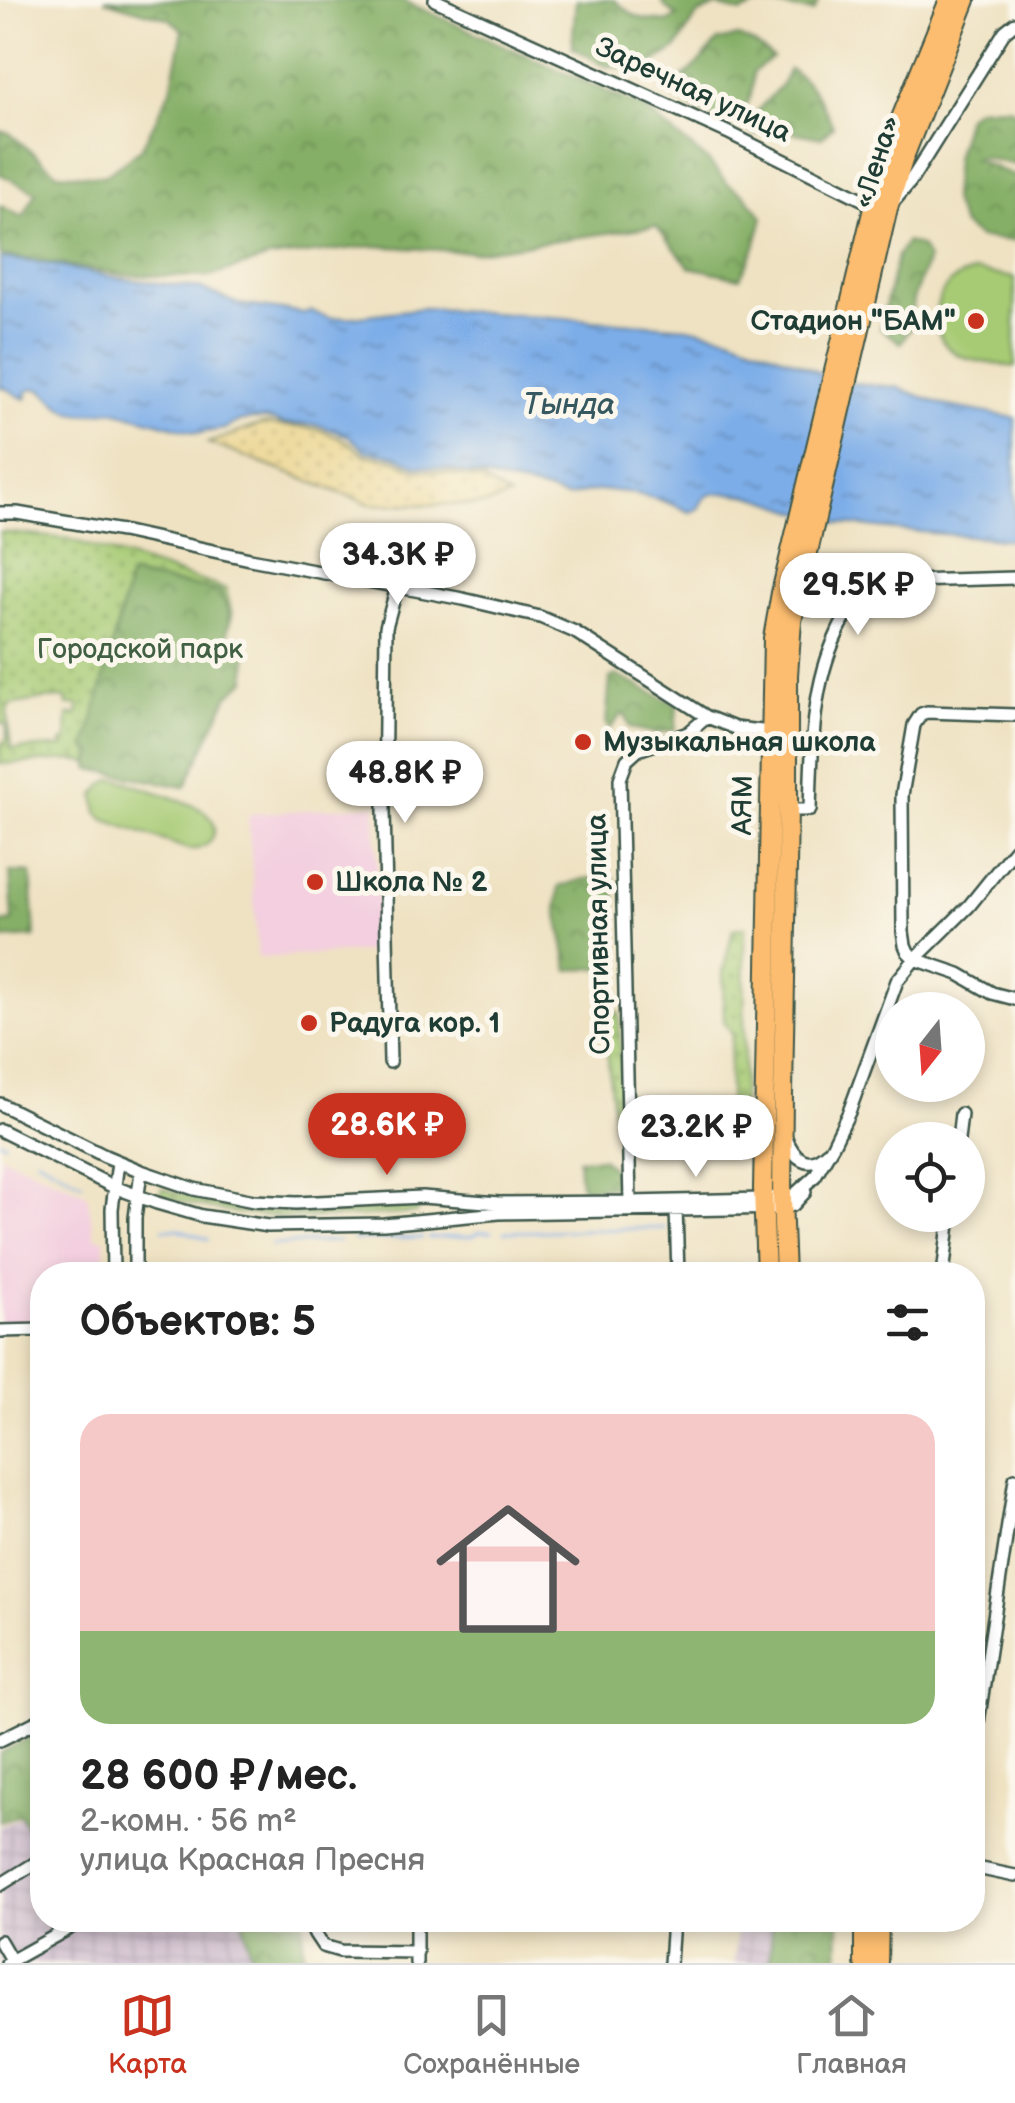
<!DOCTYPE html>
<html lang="ru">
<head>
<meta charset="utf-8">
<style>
  :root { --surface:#fff; --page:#f6f6f6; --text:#222; --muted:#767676; --line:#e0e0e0; --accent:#c8321e }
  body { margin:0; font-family:"Balsamiq Sans",sans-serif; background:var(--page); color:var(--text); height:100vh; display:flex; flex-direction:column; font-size:38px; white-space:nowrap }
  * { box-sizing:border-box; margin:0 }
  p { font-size:32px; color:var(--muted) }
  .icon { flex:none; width:55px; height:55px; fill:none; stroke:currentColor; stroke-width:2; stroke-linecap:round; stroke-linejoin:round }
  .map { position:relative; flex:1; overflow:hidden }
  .side { position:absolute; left:30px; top:1262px; width:955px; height:670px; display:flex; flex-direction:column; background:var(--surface); border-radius:40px; box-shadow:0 5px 15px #0003 }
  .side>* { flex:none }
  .needle { width:65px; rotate:197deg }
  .buttons { position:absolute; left:875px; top:992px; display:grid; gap:20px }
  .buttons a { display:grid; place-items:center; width:110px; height:110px; border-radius:50%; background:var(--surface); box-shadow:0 5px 15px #0003; font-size:50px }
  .price { position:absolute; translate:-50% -85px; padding:0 22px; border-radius:35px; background:#fff; color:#222; font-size:32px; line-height:65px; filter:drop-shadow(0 2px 5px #0008) }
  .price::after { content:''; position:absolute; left:50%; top:60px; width:30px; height:22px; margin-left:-15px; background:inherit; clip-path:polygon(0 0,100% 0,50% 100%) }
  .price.current { background:var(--accent); color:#fff }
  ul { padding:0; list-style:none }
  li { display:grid; align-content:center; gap:20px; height:530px; padding:0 50px }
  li+li { border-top:2px solid var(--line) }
  li span { display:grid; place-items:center; height:310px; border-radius:30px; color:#555 }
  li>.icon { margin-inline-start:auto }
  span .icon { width:180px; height:180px; fill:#fffc; stroke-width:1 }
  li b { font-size:42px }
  h2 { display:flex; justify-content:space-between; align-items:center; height:120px; padding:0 50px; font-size:42px }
  .dock { display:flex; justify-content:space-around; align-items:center; height:140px; border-top:2px solid var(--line); background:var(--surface); font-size:28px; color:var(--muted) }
  .dock a { display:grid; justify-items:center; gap:5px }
  .dock .current { color:var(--accent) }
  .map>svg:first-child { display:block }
  .built { fill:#f3cfdf }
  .industrial { fill:url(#industrial-grid) }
  .grass { fill:url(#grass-dots); stroke:#638454; stroke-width:2.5; fill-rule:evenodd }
  .forest { fill:url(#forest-crowns); stroke:#52764d; stroke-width:2.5 }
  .sand { fill:url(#sand-dots); stroke:#868c69; stroke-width:2.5 }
  .garden { fill:#a7cb74; stroke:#638454; stroke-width:2.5 }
  .water { fill:url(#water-ripples); stroke:#4e758e; stroke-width:2.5 }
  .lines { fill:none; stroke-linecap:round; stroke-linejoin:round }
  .stream { stroke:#7dade8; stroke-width:2.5 }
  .minor-casing { stroke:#3e5649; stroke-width:16 }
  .highway-casing { stroke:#3e5649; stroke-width:22 }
  .minor { stroke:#fff; stroke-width:11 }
  .highway { stroke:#fcbd6f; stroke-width:18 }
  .poi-dot { fill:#c8321e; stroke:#fbf7ec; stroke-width:4 }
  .labels { text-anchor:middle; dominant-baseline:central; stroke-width:10; stroke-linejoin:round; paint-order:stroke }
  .street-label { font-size:28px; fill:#1f3d34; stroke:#fbf7ec }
  .poi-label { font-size:28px; font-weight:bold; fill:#1f3d34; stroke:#fbf7ec; text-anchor:start }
  .park-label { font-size:28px; fill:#416044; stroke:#fbf7ec }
  .water-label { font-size:30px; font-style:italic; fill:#365961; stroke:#fbf7ec }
</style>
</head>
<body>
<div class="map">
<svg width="1015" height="1963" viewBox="0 0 1015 1963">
  <defs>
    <pattern id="industrial-grid" width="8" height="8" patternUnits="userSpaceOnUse" patternTransform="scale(2.5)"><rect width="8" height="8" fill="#cfbdce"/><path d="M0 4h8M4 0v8" fill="none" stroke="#b1a3b2"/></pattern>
    <pattern id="grass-dots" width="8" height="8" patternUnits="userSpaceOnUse" patternTransform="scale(2.5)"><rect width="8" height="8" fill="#a7cb74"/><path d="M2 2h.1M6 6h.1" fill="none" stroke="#87a660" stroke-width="1.8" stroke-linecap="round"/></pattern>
    <pattern id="forest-crowns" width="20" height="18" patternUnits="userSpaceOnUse" patternTransform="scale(2.5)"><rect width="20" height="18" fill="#85af66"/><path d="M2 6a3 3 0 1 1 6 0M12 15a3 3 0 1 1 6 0" fill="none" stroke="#6c9055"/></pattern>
    <pattern id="sand-dots" width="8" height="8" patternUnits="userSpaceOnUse" patternTransform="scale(2.5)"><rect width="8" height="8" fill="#eeda9e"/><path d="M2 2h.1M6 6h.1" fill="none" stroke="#ccbc89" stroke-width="1.8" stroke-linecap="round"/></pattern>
    <pattern id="water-ripples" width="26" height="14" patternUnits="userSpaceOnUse" patternTransform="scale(2.5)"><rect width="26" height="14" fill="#7dade8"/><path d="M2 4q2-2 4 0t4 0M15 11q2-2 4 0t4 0" fill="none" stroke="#668ebd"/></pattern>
  </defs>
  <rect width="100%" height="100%" fill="#fbf7ec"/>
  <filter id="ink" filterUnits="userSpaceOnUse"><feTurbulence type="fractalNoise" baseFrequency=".01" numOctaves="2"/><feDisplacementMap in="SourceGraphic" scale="20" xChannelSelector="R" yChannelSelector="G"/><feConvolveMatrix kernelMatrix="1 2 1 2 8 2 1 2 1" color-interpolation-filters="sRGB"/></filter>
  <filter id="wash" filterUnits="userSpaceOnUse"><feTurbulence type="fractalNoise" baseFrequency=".0048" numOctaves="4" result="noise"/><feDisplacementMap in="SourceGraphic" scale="40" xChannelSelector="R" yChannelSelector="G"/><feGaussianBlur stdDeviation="2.25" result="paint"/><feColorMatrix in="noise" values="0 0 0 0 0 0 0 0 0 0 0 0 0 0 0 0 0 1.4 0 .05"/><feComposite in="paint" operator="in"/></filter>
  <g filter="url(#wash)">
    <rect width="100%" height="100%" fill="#efe2c2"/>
    <path class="built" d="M375,805L380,951L258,958L248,814Z
      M0,1155L87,1194L95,1237L104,1239L105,1275H42V1327L0,1329Z"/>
    <path class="industrial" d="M21,1818L35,1845L42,1842V1920H251L262,1963H0V1826Z
      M737,1920H776L774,1963H734Z"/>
    <path class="grass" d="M0,532L69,539L226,589L232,616L224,639L228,690L187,784L75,760L0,764V746L7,738L6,724L0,723ZM66,698L67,705H78L79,711L77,715H68L67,741L62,742V747L11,749L7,713L9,705L44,699Z
      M745,927L744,1063L741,1114L736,1123V1114L729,1104V1071L732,1034L724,1021L723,973L733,929Z
      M609,1011L619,1012L623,1133L617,1131L614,1125L605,1027V1017Z
      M162,1188C182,1194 202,1201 222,1205C284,1218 352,1210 415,1207L418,1209L416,1213C322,1219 251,1225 160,1195Z"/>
    <path class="forest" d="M104,0H402L640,106L708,161L727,183L745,195L763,217L755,247L740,278L690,267L656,226L473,252L373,246L269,258L208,277L126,275L0,255V206L23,217L36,192L0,174V131L9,133L57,173L104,176L141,149L171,89L183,30L170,19Z
      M576,0H614C635,18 640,20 667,22L677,16L665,7L661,0H819L813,12L760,4L741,13L717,6L697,15L676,49L642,70L606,66L572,47Z
      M738,37L755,44L773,58L753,72C754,98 748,105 732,125L700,112L665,91L695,67L718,41Z
      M789,69C810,79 823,105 833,126L821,138L772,128L755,135L744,125L782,84Z
      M1009,107L1015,110V165L981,157L974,159L1015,176V241L979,238L962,225L952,200L955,158L967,116L977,108Z
      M906,242L920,246L928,259L913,299L910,329L901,343L880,328L897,256Z
      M130,575L221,591L229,614L227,638L247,652L246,680L228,696L185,787L90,769L91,753L86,748Z
      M616,675L677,705L675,730L654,734C648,730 638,730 630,728L625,715L622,714L610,729L606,725L610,678Z
      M10,872L31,873L35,937L0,939V923L13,921Z
      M614,877L619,967L569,970L557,910L559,887L584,879Z
      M602,1158L620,1176L617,1187L584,1188L580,1184L578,1159Z
      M42,1731V1849L38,1850L20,1815L0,1822V1753Z
      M243,1920H303L304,1963H253Z
      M772,1920H839L838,1963H770Z"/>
    <path class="sand" d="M262,424L318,429L347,441L365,455L396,460L416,470L445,472L483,480L509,497L484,505L370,504L208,443Z"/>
    <path class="garden" d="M977,271L1015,278V367C994,363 970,363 952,351C932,336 931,303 948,285C956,276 966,274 977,271Z
      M113,779L121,780C140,787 193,802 206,813C225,829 209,852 188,849L105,820L98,813L95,795L105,783Z"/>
    <path class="water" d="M0,258L42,263L118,278L199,288L238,304L304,313L310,311L330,318L352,317L424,308L688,327L730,336L792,360L838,382L896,387L943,405L1015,418V540C957,534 897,532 839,523C799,516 762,492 720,493C707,493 703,498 698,509L690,512C661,498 618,486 587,492C566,496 572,502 548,491L443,468L417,466L396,456L366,451L349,436L318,425L283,424L267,419H252L237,422L224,429L198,433L113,410L86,414L72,412L62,407L42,390L34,388L26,393L27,398L24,399L7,389L0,387Z"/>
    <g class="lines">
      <path class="stream" d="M0,1141L5,1143
        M36,1158L82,1183
        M163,1229H178L208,1239
        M504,1232L665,1228
        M428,1238L472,1236L480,1232H492
        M354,1240L422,1238
        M271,1245L338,1241"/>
    </g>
  </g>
  <g filter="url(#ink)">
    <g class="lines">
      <g class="minor-casing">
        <path id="minor" d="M435,0L731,134L862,199L879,206
          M894,201L910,182L1005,31L1015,23
          M0,513H17L122,531L250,559L463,599L540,617L575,632L707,717L735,728L771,732
          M1015,715L927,712L921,714L914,725L902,795L903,932L905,945L908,952L915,959L959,974L992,993L1015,999
          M788,810H810C812,751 811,689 837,634C844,617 855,602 865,586L868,583L878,582L1015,578
          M390,1062L384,810L386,627L397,587
          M0,1104L105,1156L141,1171L194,1189L254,1201L296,1203L422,1197L499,1203L630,1202L763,1199L794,1195L815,1176L833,1145L849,1112L897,981L915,959L969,906L1015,849
          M0,1130L114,1187L157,1203L202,1216L268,1226L384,1224L499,1213L783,1208L793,1205L805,1192
          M786,1138C794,1158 808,1171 827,1152
          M958,1140L961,1114
          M630,1202L620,779L627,760L638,750L688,733L707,717
          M676,1209L678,1275
          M113,1275L112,1209L118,1162
          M135,1275V1218L141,1171
          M943,1275L950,1215
          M0,1331L42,1330
          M0,1740L42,1719
          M972,1762L1015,1479
          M972,1867L1015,1876
          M0,1885L42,1859
          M311,1920L313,1931L323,1946L340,1951L417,1952
          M416,1920V1963
          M0,1941L11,1960
          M7,1963L84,1920
          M670,1963L673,1920"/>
      </g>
      <g class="highway-casing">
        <path id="highway" d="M766,1275L763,1189L773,638L781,593L874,204L891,143L949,0
          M785,1275L782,1198L783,1094L788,810V675L792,621L888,208L904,157L966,0
          M864,1963V1920
          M878,1963L879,1920"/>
      </g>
      <use href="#minor" class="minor"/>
      <use href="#highway" class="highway"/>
    </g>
  </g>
  <g class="poi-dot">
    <circle cx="976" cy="321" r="10"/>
    <circle cx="583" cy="742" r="10"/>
    <circle cx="315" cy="882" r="10"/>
    <circle cx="309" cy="1023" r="10"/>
  </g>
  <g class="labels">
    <g class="street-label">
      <text transform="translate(693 90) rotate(25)">Заречная улица</text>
      <text transform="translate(877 162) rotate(-72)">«Лена»</text>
      <text transform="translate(743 805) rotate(-89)">АЯМ</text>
      <text transform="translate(599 934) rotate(-91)">Спортивная улица</text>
    </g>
    <g class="poi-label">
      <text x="956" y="321" text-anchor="end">Стадион "БАМ"</text>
      <text x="603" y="742">Музыкальная школа</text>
      <text x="335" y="882">Школа № 2</text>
      <text x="329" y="1023">Радуга кор. 1</text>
    </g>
    <g class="park-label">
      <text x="140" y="649">Городской парк</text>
    </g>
    <g class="water-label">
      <text x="569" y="405">Тында</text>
    </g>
  </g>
</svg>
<div class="buttons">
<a><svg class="needle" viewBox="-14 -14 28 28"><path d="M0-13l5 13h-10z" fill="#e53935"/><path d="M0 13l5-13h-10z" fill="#767676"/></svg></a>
<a><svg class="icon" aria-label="locate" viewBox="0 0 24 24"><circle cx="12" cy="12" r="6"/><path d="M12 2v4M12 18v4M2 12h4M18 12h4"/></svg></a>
</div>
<b class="price" style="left:398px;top:608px">34.3K ₽</b>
<b class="price" style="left:858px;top:638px">29.5K ₽</b>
<b class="price" style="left:405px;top:826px">48.8K ₽</b>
<b class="price current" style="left:387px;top:1178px">28.6K ₽</b>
<b class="price" style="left:696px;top:1180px">23.2K ₽</b>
<section class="side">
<h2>Объектов: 5<svg class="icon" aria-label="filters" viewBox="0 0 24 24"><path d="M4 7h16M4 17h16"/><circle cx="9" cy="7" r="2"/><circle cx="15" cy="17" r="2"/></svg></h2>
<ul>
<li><span style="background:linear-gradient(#f6c9c9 70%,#8fb573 0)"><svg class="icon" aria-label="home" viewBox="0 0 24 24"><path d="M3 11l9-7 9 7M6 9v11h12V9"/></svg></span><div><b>28 600 ₽/мес.</b><p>2-комн. · 56 m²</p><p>улица Красная Пресня</p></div></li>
</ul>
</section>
</div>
<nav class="dock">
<a class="current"><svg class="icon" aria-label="map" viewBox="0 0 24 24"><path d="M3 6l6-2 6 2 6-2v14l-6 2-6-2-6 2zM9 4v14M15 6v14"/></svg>Карта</a>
<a><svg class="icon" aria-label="saved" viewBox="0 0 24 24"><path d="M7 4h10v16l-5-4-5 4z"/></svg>Сохранённые</a>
<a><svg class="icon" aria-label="home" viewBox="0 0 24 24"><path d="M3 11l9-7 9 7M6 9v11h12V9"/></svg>Главная</a>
</nav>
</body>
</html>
